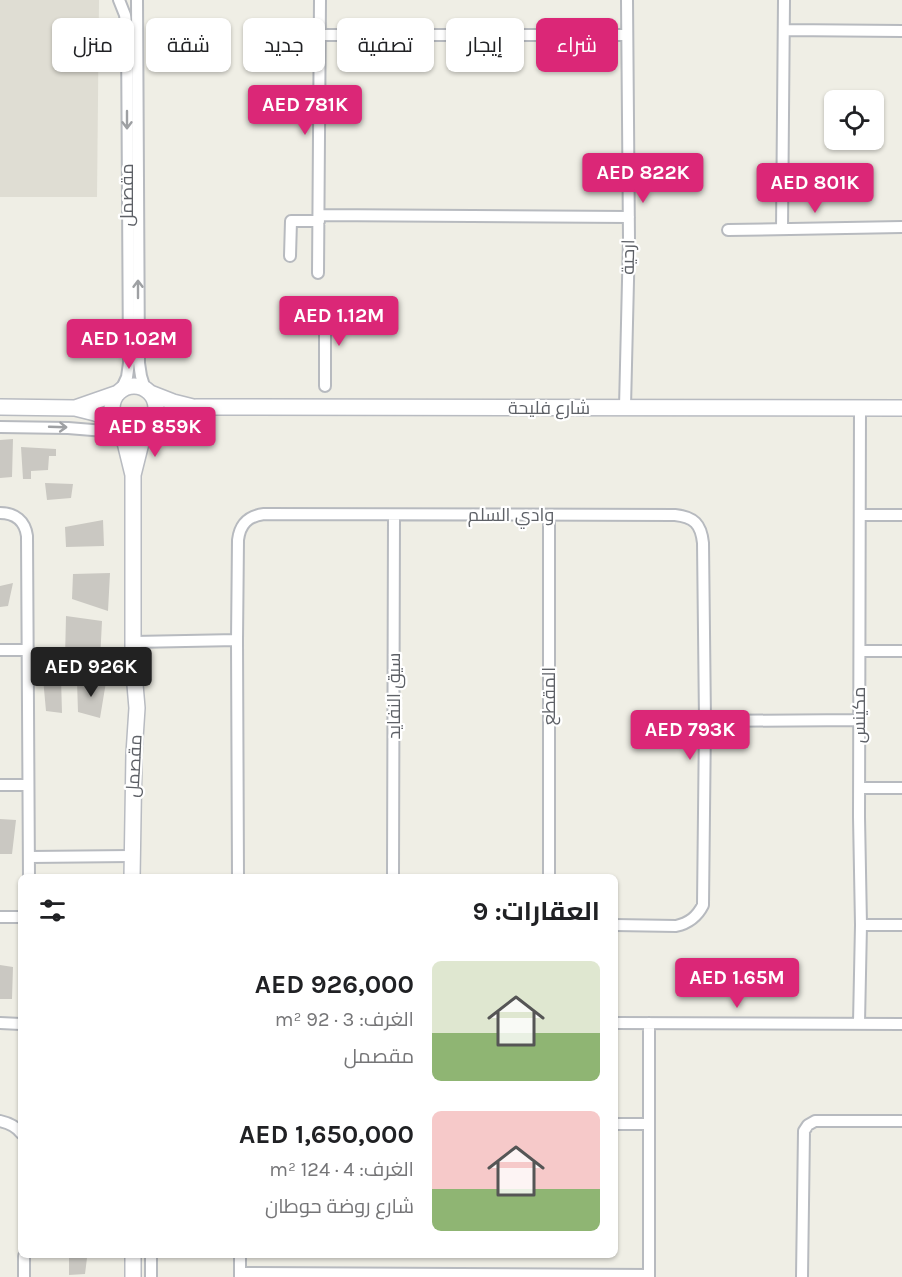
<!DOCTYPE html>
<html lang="ar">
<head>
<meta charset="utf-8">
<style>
  :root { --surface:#fff; --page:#f2f2f2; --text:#202124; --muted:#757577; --accent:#db2777 }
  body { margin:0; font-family:Karla,Cairo,sans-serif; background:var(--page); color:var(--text); direction:rtl; height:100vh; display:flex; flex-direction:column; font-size:22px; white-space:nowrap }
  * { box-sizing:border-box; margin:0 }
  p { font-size:20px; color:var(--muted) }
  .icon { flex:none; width:33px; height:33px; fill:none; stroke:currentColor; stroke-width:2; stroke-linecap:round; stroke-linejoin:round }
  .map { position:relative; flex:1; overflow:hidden; direction:ltr }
  .panel { position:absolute; left:18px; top:874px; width:600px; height:384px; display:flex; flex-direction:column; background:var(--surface); border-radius:9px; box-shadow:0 2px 4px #0004; direction:rtl }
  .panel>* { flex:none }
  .guide { position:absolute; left:18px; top:18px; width:600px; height:54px; direction:rtl; display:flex; gap:12px }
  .controls { position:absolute; left:824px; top:90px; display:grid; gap:12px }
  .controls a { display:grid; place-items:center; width:60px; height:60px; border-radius:9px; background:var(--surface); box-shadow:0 2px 4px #0004; font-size:30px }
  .price { position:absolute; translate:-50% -51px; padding:0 14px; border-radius:6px; background:var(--accent); color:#fff; font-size:20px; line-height:39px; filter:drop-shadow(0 2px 3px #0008) }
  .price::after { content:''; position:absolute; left:50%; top:36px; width:18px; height:14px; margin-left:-9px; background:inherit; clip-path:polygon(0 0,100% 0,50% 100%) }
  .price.active { background:#222; color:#fff }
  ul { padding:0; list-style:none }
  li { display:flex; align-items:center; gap:18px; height:150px; padding:0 18px }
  li span { display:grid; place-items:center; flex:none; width:168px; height:120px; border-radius:9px; color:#555 }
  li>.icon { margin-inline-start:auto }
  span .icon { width:72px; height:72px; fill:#fffc; stroke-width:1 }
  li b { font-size:26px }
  h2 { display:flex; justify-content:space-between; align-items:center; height:72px; padding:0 18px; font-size:26px }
  .pill { padding:0 21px; border-radius:9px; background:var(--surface); box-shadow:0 2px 4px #0004; font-size:21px; line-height:54px }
  .pill.active { background:var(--accent); color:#fff }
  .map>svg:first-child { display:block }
  .education { fill:#dfddd3 }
  .building { fill:#cac8c2 }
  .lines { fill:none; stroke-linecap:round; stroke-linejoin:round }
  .street-casing { stroke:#b7babf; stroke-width:14 }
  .secondary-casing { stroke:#b8bbc1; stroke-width:18 }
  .street { stroke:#fff; stroke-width:10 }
  .secondary { stroke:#fff; stroke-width:15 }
  .oneway { stroke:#9ea0a3 }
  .labels { text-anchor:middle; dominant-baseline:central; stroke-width:4.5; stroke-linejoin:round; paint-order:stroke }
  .street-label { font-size:18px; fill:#5d6066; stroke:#fff }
</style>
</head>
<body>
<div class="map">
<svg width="902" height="1277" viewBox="0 0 902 1277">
  <rect width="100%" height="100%" fill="#efeee5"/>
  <path class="education" d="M0,0H99L97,197H0Z"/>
  <path class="building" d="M13,439L12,477L0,478V440Z
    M21,447L56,449V456H49L48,470L31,471V479H23Z
    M45,483L73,484L71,498L47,500Z
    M103,520L104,546L66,547L65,527Z
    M110,573L108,611L72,599L73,574Z
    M13,583L8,606L0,607V586Z
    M66,616L102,621L100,661L65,658Z
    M43,678H61L62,713L46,711Z
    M77,681L106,682L100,718L78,712Z
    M0,819L16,820L12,854H0Z
    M0,965L13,967L12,999H0Z
    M69,1256H107V1258H87L85,1274L69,1275Z"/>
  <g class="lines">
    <g class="street-casing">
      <path id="street" d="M119,0L125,15L127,31L129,363L127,377L121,390
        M137,0L139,363L141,376L145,389
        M784,30L902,31
        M320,35H627
        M319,215L629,217
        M782,229L784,0
        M728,230L902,227
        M290,256L291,221H319
        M318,273L320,0
        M325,309V386
        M625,407L629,239L627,0
        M0,427L68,428L117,432L131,430
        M0,513C15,513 25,521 27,536L29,878
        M549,515V878
        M860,515H902
        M134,642L237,640
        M0,650H27
        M860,651H902
        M705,721L859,720
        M0,785H28
        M860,788H902
        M30,857L131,856
        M238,878L237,640L238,540C240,524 248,516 264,514L675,515C694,517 701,524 703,543L705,721L703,905C697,917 689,923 676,926L615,925
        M393,878L394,515
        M0,917H21
        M861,925H902
        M0,1023L21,1024
        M615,1023L902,1024
        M859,1023L861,925L859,817L860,407
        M0,1121C9,1123 16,1126 21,1133
        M615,1124H649
        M240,1256V1277
        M240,1273L649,1275
        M24,1277V1256
        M151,1277V1256
        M649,1277V1023
        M802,1277L804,1131L808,1125L815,1121H902"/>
    </g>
    <g class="secondary-casing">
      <path id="secondary" d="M112 408a22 22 0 1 1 44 0a22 22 0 1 1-44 0Z
        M150,393L173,402L193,407
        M0,407L75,408L95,413L115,421
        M75,408L118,393
        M152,422L173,413L196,407L902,408
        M121,426L133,475
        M132,878L134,754L137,708L133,661V475L142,439L147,426
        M133,1277V1256"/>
    </g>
    <use href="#street" class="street"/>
    <use href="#secondary" class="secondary"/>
  </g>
  <defs><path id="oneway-shaft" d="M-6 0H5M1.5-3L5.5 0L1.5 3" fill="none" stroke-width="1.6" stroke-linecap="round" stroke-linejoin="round" transform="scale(1.5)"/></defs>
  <g class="oneway">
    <use href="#oneway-shaft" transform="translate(127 120) rotate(90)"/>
    <use href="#oneway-shaft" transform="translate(138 289) rotate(-90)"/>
    <use href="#oneway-shaft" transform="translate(58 427) rotate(2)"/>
  </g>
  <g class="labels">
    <g class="street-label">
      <text transform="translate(127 195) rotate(-90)">مقصمل</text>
      <text transform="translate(628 257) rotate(-89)">ارحية</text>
      <text x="549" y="408">شارع فليحة</text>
      <text x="511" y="515">وادي السلم</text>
      <text transform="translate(394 696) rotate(-90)">سيق النفايد</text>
      <text transform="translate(549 696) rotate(-90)">المقطع</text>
      <text transform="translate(859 715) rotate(-90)">مكينس</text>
      <text transform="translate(134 766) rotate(-87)">مقصمل</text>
    </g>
  </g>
</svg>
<div class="controls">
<a><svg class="icon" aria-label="locate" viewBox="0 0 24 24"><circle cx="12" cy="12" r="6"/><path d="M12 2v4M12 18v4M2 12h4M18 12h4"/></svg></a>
</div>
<b class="price" style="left:305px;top:136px">AED 781K</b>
<b class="price" style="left:643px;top:204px">AED 822K</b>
<b class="price" style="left:815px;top:214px">AED 801K</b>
<b class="price" style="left:339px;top:347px">AED 1.12M</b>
<b class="price" style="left:129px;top:370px">AED 1.02M</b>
<b class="price" style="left:155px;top:458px">AED 859K</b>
<b class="price active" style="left:91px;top:698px">AED 926K</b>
<b class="price" style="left:690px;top:761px">AED 793K</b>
<b class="price" style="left:737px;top:1009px">AED 1.65M</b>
<div class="guide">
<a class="pill active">شراء</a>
<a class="pill">إيجار</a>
<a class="pill">تصفية</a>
<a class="pill">جديد</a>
<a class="pill">شقة</a>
<a class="pill">منزل</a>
</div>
<section class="panel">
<h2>العقارات: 9<svg class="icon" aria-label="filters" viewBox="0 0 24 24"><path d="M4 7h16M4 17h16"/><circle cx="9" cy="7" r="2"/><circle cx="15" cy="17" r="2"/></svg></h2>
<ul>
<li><span style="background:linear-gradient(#dfe7d0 60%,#8fb573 0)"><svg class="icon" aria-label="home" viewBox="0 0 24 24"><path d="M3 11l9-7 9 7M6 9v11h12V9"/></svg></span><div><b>AED 926,000</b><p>الغرف: 3 · 92 m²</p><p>مقصمل</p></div></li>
<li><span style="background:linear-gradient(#f6c9c9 65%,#8fb573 0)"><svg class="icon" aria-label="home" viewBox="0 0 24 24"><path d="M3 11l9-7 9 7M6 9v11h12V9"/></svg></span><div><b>AED 1,650,000</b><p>الغرف: 4 · 124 m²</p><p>شارع روضة حوطان</p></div></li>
</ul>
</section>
</div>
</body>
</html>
